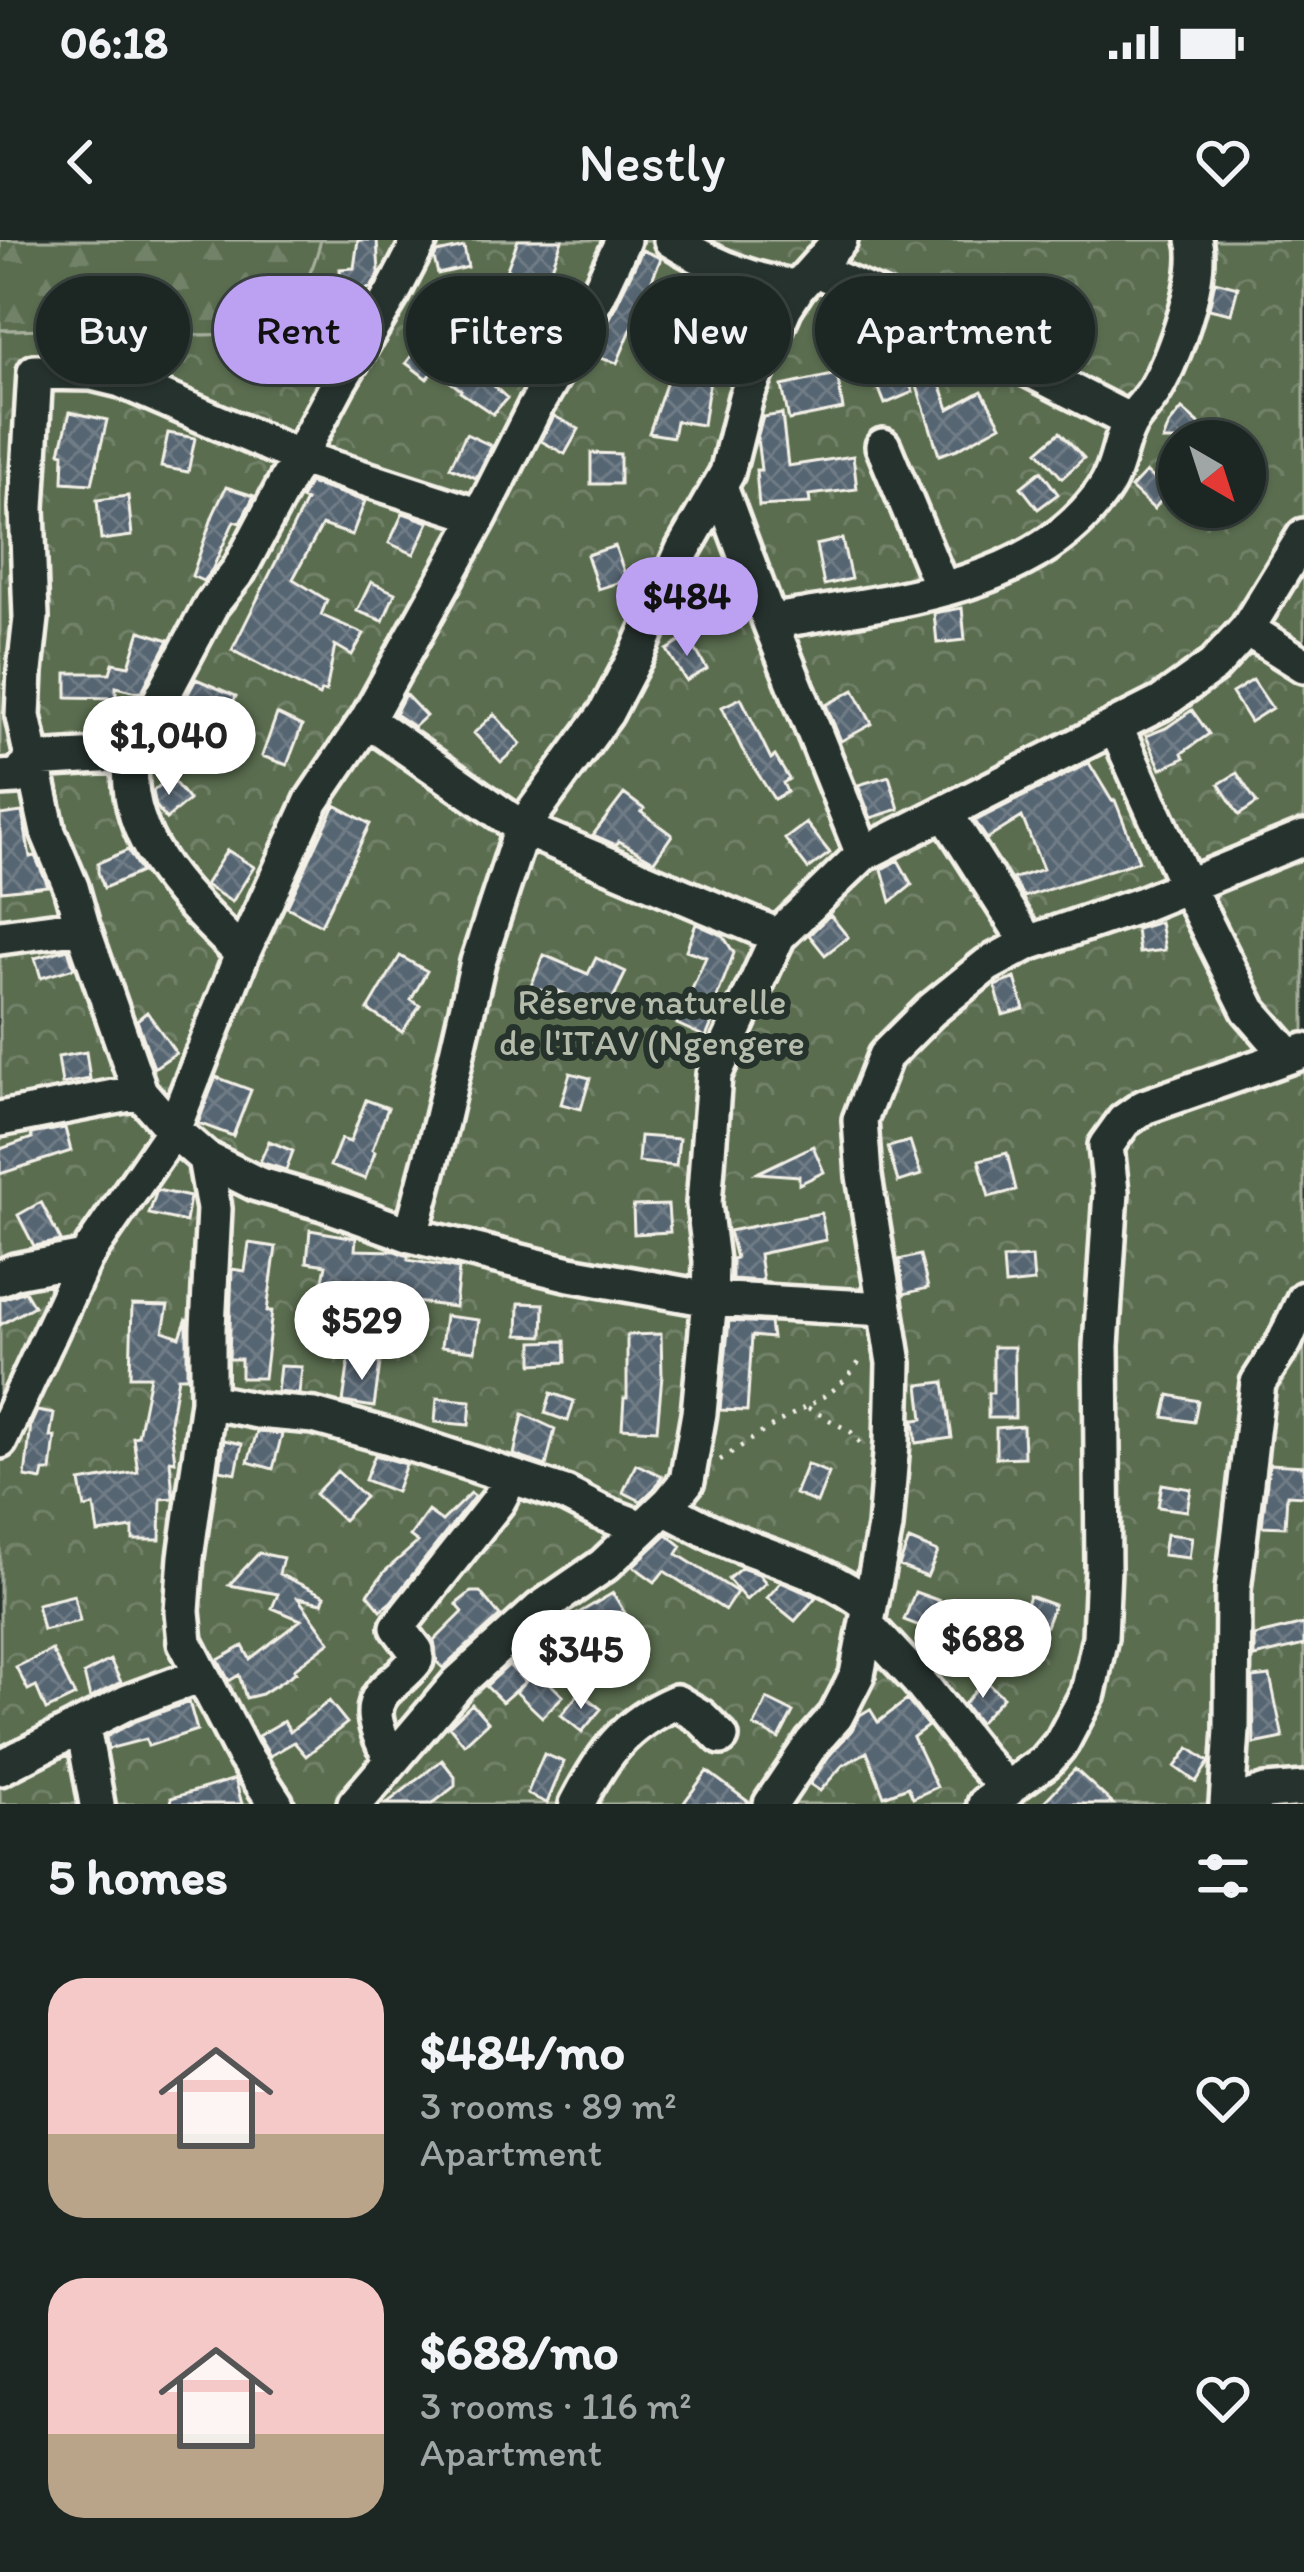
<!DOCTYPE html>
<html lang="en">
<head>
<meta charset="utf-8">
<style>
  :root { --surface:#1c2622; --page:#252e2a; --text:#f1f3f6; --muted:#a0a5a5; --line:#3a4340; --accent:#bca0f2 }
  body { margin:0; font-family:Itim,sans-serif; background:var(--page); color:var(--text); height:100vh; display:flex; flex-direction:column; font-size:45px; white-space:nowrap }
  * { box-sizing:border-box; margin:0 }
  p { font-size:39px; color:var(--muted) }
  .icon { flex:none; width:66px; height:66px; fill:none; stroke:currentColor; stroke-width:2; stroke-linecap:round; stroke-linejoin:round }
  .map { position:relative; height:1564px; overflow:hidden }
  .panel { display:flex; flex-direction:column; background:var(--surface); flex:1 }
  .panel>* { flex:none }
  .guide { position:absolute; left:36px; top:36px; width:1233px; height:108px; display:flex; gap:24px }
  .needle { width:78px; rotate:141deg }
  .tools { position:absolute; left:1158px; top:180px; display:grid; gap:24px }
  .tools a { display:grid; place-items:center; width:108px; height:108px; border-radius:50%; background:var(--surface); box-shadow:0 3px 9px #0004,0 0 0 3px var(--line); font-size:60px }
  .price { position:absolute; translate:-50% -102px; padding:0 27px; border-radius:42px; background:#fff; color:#222; font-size:39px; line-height:78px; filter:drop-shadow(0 3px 6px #0008) }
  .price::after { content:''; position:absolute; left:50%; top:72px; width:36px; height:27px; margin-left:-18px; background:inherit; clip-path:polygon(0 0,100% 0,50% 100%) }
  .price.selected { background:var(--accent); color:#111 }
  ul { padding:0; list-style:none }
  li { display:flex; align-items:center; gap:36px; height:300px; padding:0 48px }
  li span { display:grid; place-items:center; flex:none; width:336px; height:240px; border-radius:36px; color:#555 }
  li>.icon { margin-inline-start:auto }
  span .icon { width:144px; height:144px; fill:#fffc; stroke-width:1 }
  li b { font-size:51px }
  h2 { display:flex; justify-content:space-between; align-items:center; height:144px; padding:0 48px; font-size:51px }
  .tag { padding:0 42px; border-radius:54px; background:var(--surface); box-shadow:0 3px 9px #0004,0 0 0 3px var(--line); font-size:42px; line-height:108px }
  .tag.selected { background:var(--accent); color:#111 }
  .status { display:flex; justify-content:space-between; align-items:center; height:84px; padding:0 60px; background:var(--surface); direction:ltr }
  .status svg { height:33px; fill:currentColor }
  header { display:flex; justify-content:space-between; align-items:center; height:156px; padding:0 48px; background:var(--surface); font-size:54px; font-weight:600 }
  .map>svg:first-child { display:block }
  .forest { fill:url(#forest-firs); stroke:#a7af9c; stroke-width:3 }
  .park { fill:url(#park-crowns); stroke:#a7af9c; stroke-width:3; fill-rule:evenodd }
  .building { fill:url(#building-cross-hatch); stroke:#f4f1e8; stroke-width:3 }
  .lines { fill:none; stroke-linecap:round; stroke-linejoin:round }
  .minor-casing { stroke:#f4f1e8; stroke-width:42 }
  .path { stroke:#f4f1e8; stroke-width:4.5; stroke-dasharray:3 9; stroke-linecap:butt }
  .minor { stroke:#26332d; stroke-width:33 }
  .labels { text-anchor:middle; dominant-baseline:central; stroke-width:12; stroke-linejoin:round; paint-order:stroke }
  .park-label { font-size:36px; fill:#b6bcab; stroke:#26332d }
</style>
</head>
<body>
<div class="status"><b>06:18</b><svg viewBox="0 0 49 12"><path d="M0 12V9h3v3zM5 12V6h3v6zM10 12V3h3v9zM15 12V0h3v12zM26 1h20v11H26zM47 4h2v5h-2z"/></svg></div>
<header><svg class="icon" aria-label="back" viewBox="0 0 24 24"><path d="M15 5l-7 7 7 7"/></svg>Nestly<svg class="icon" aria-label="heart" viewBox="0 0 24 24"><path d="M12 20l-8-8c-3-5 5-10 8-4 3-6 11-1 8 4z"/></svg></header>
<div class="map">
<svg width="1304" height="1564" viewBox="0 0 1304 1564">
  <defs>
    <pattern id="forest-firs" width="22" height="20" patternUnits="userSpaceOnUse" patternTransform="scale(3)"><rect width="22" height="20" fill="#5a6d50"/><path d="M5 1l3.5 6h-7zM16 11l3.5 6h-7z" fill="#728269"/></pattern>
    <pattern id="park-crowns" width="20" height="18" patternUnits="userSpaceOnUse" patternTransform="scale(3)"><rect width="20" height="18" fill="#5a6d50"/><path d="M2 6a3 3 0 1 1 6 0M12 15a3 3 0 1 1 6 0" fill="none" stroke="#728269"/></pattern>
    <pattern id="building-cross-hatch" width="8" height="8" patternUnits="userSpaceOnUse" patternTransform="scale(3)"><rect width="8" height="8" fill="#566572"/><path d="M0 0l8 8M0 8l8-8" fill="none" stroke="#6f7c86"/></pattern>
  </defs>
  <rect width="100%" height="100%" fill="#26332d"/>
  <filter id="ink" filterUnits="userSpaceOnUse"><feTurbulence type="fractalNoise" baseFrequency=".00833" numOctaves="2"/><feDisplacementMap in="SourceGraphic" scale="24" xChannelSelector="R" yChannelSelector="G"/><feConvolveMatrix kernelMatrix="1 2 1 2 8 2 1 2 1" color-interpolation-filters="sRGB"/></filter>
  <g filter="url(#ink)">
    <path class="forest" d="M0,0H321C291,121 207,94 111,89C75,87 37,90 0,90Z"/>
    <path class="park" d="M321,0H1304V1564H0V90C37,90 75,87 111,89C207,94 291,121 321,0ZM1179,201H1245V267H1179Z"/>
    <path class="building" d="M358,0H377L379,33L371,48L364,49L359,69L345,92L340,29L354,28Z
      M518,0H562L526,98L512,93L481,134L507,158L493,174L460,152L461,150L435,130L427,139L406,123L433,88L473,118Z
      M464,7L468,27L438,34L434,18L437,13Z
      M642,10L661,18L617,123L596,117L608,82Z
      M1215,41L1238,47L1231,74L1209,69Z
      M1040,63L1067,73L1053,109L1026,100Z
      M732,67L733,100L710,102L708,69Z
      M157,99L180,100L178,126L153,125Z
      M675,118L688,122L686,131L710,139L703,185L676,181L673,197L649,193Z
      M898,118L913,152L885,164L871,129Z
      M934,126L949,169L982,151L1001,185L957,209L939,215L913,134Z
      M837,134L843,169L789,180L782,146Z
      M1182,169L1204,188L1194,201H1163L1169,185Z
      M70,172L107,180L92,244L63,242L64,213L60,212Z
      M782,174L788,226L853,216L857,249L809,255L810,263L759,266L756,230H761L757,198L763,177Z
      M554,176L579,189L565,214L541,201Z
      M1060,192L1084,218L1062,238L1038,211Z
      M168,193L195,198L188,232L161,227Z
      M466,194L492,206L476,238L450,227Z
      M591,213L620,214V244H591Z
      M1041,231L1058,254L1038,269L1021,247Z
      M1146,232L1168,252L1154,269L1131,248Z
      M309,243L365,261L352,295L322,285L293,339L327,360L321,375L364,394L352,415L335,405L326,452L321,451L319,456L232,410L306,261L301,259Z
      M226,247L254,256L240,283L234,281L212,330L203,341L192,336L213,275Z
      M128,256L132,296L101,300L97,260Z
      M403,273L429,282L414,314L389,303Z
      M842,299L851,339L824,345L816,305Z
      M615,306L627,340L598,349L587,315Z
      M371,342L395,353L383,381L357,371Z
      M962,368L965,400L937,403L934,373Z
      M140,391L169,400L141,453L116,447V458L67,457V433H110L113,423L129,426Z
      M688,397L707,429L686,441L667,410Z
      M196,439L236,456L222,488L180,469Z
      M1253,440L1272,468L1250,482L1232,453Z
      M854,450L872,484L841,501L826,465Z
      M405,454L426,476L414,487L395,474Z
      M741,458L771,519L775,516L789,539L783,543L787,552L774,559L742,509L722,467Z
      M1192,470L1209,494L1182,513L1184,518L1161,529L1146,496L1166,488Z
      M277,474L302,486L287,525L262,516Z
      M494,474L521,504L501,522L474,493Z
      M1089,523L1112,561L1115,560L1139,621L1024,657L1012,639L1043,629L1022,577L987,599L975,581Z
      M1237,533L1257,563L1239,575L1219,544Z
      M889,536L899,569L871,578L858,545Z
      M170,537L189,560L166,579L156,566L153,551Z
      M624,554L644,569L641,572L672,595L654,621L619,601L616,605L593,595Z
      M335,565L370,584L321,685L287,667Z
      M22,572L30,617L35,616L48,646L1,651L0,575Z
      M806,583L830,613L808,629L785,599Z
      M128,610L141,632L104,648L98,632V623Z
      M227,610L254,627L232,662L205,645Z
      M898,620L912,645L891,662L882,629Z
      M830,675L848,697L825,715L809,695Z
      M1160,682L1165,710L1139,713L1136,689Z
      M696,684L723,696L734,713L716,760L721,762L706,797L677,784L706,717L686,710Z
      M68,709L74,728L41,738L35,718Z
      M544,715L588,734L596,718L626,732L606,773L559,751L557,757L531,746Z
      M400,716L427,731L411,760L420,766L402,792L368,770Z
      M1015,738L1024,769L1003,775L995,746Z
      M147,772L176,813L154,828L137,780Z
      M86,812L90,839L62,844L58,817Z
      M570,833L590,838L581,869L561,864Z
      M216,837L251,850L233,896L198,883Z
      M366,860L388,868L372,910L375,912L365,939L330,926L341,899L350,902Z
      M65,888L71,911L0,934V909L32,898L31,894Z
      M640,896L679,899L676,926L638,922Z
      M269,901L293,911L286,930L260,922Z
      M910,901L921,935L898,942L888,907Z
      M813,906L824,932L799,944V936L757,933Z
      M1007,913L1016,950L989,957L979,920Z
      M157,950L190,957L186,982L149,974Z
      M41,962L61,1001L34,1006L18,975Z
      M668,965L670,992L634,994L633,966Z
      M821,973L826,1000L759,1014L763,1041L732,1039V1019L736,1018L729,991Z
      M310,990L356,998L355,1010L395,1011L408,1016V1020L459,1029L455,1067L367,1056V1052L322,1045L326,1025L307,1022Z
      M249,1003L276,1007L267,1071H272L264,1138H241V1119H229L232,1029L245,1031Z
      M920,1015L928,1048L904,1054L899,1020Z
      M1032,1017L1034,1042L1005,1045L1003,1019Z
      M25,1051L34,1066L0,1085V1060Z
      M519,1063L544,1064L543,1096L518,1095Z
      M132,1065L168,1066L163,1091L180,1097L187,1078V1137H178L170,1182L175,1221L170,1220L173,1255V1258L161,1259L160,1300H133V1288L98,1293L94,1266L85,1268L80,1242L138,1232L133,1197L138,1196L150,1136H130Z
      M445,1076L479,1080L475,1111L441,1107Z
      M729,1081L770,1083L772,1098L752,1096L747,1171L720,1170Z
      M661,1094L662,1136L657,1190L622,1188L624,1158H627V1095Z
      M565,1101L566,1122L533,1124V1102Z
      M993,1107H1014L1015,1178H988V1153H993Z
      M349,1120L380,1123L374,1167L343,1162Z
      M280,1126L302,1127L299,1154L277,1152Z
      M944,1142L952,1198L916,1203L914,1180L923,1179L919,1145Z
      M551,1153L574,1161L568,1181L545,1173Z
      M1169,1155L1198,1161L1194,1182L1164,1177Z
      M437,1158L471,1161L469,1185L435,1182Z
      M37,1171L54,1174L50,1197H55L51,1231H44L42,1240L25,1237L31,1184Z
      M523,1174L555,1189L546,1226L514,1215Z
      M1023,1186L1024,1217L996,1218V1188Z
      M257,1192L282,1194L273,1229L248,1222Z
      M224,1200L242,1204L236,1233L220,1230Z
      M375,1215L406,1224L396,1252L365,1240Z
      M636,1224L662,1236L655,1248L641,1261L623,1252Z
      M807,1224L829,1233L817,1263L795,1254Z
      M1269,1224L1304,1226V1256L1287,1255L1285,1287L1262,1286Z
      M337,1231L365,1257L343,1280L315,1254Z
      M1162,1244L1191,1249L1187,1271L1158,1267Z
      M471,1253L475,1256L391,1362L381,1370L368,1354L384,1332L418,1302L410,1296L428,1271L442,1281Z
      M667,1294L682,1306L677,1314L737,1352L725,1370L664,1331L655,1342L633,1326Z
      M1166,1294L1192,1297L1189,1318L1163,1315Z
      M909,1300L938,1312L927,1337L899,1326Z
      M259,1313L283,1318L279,1334L325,1356L322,1363L298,1358L330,1402L294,1429L296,1432L262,1454L246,1458L239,1435L229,1441L218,1420L243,1406L250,1419L301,1380L272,1368L278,1354L229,1345Z
      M741,1328L759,1334L766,1343L746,1360L728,1339Z
      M781,1342L816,1357L795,1381L767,1358Z
      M471,1352H480L500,1376L443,1428L437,1422L434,1401L463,1372L456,1364Z
      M915,1352L951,1365L940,1394L904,1380Z
      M613,1353L626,1375L589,1396L577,1374Z
      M74,1355L80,1381L43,1390L37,1364Z
      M1029,1356L1054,1365L1046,1386L1021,1377Z
      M1304,1384V1405L1254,1417V1396Z
      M52,1410L75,1456L46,1470L36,1446L28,1450L16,1427Z
      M110,1420L121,1442L90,1458L84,1434Z
      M509,1425L525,1442L502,1462L486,1446Z
      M536,1430L563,1456L542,1477L516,1452Z
      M1270,1436L1283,1498L1254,1504L1253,1438Z
      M985,1440L1003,1457L979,1483L964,1464Z
      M580,1452L601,1469L582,1492L561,1475Z
      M767,1459L793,1472L779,1499L754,1486Z
      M907,1460L928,1486L913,1497L937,1547L913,1558L908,1547L884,1556L867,1512L842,1526L820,1551L810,1544L829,1516L852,1490L860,1475L870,1469L878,1482Z
      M329,1461L347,1483L306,1516L294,1502L270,1516L258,1496L284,1481L290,1492Z
      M189,1462L197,1490L148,1506L146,1499L108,1509L106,1497L136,1481Z
      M472,1464L488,1482L464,1504L449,1486Z
      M1189,1508L1209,1522L1196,1542L1175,1527Z
      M544,1514L564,1522L547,1563L527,1554Z
      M442,1520L455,1537V1546L432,1564H386Z
      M1075,1529L1113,1564H1042Z
      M707,1531L750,1563V1564H683Z
      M235,1539L242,1564H172L171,1558Z"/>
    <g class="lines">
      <g class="minor-casing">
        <path id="minor" d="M671,0C710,24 752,43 798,47
          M814,29L934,81L1130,181
          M883,206L942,349
          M720,247L770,382L863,614
          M770,382C872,363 1011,353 1085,273C1094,263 1106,249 1111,236C1120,217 1121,193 1134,177C1141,167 1150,159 1156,148C1174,117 1204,34 1194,0
          M1247,389L1304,425
          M367,480L522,588L778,696
          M1115,486L1186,644L1249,770L1289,816
          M0,538L16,537L35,520L132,514
          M946,574L1028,703
          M0,697L82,686
          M242,714C188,660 119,599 132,514L211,365L239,330L339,142L392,54L420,0
          M0,879L140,852
          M205,918L257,944L323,963L411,995L570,1034L710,1059L885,1069
          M411,995L441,882L478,722L522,588L606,473L639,410L683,310L727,233L746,157L785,67L798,47L840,0
          M0,1038L15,1031L85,1018
          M208,1161L258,1171L314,1176L390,1197L565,1254L600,1272L642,1288
          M0,1201L85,1018L173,890L242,714L312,561L367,480L480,276L534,169L586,79L623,0
          M664,1268C687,1279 709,1292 733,1302C782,1322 827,1332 870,1366
          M867,1385L918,1440L981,1520L1008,1550
          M83,1487L97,1564
          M391,1520C380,1494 363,1469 388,1447C398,1438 408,1431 416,1420V1411L398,1387L498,1261L511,1237
          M0,1528L128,1462L201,1435
          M276,1564L242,1512L185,1402L182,1371L186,1317L208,1161V1088L214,969L205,918L173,890L140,852L82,686L71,647L48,592L23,476L25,431L31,378L27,268L35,132L92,133L121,140L301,218L480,276
          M355,1564L458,1443L540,1369L604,1325L670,1262L687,1241L699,1173L710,1059L711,1021L704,964L714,835L778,696L863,614L1161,463L1213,426L1247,389L1304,296
          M577,1564C602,1516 624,1484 676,1462L701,1477L721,1497
          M771,1564L812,1503L836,1476L857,1435L885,1287L892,1202L894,1123L864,936L860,880L885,816L930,771L987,725L1028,703L1140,665L1304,598
          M985,1564L1046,1521L1062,1502L1088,1453L1100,1397L1103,1328L1101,1106L1111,952L1106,906L1124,881L1144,867L1304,811
          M1227,1564L1232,1490L1233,1350L1258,1143L1285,1101L1304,1059
          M1229,1564L1266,1552L1304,1549"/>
      </g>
      <path class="path" d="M808,1168L851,1192L862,1205
        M720,1220C742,1206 763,1191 786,1178C815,1161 842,1151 860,1120"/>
      <use href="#minor" class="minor"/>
    </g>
  </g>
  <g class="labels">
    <g class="park-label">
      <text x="652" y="761">Réserve naturelle<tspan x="652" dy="41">de l'ITAV (Ngengere</tspan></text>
    </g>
  </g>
</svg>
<div class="tools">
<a><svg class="needle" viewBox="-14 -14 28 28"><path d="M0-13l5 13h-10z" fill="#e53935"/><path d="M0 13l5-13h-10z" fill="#a0a5a5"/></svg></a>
</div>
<b class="price selected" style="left:687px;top:419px">$484</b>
<b class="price" style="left:169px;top:558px">$1,040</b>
<b class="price" style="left:362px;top:1143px">$529</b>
<b class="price" style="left:983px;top:1461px">$688</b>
<b class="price" style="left:581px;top:1472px">$345</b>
<div class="guide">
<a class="tag">Buy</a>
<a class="tag selected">Rent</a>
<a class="tag">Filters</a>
<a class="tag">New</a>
<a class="tag">Apartment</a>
</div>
</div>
<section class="panel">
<h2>5 homes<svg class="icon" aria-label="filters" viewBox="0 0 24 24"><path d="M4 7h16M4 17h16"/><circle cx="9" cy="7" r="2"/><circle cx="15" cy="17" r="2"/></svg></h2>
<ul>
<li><span style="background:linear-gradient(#f6c9c9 65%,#b9a48a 0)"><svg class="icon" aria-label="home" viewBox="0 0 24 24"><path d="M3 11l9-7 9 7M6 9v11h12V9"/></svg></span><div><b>$484/mo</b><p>3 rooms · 89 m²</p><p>Apartment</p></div><svg class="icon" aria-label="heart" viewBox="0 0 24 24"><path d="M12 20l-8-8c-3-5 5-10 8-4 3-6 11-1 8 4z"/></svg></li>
<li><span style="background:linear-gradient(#f6c9c9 65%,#b9a48a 0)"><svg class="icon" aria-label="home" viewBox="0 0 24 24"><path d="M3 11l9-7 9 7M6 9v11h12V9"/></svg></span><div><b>$688/mo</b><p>3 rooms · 116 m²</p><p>Apartment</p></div><svg class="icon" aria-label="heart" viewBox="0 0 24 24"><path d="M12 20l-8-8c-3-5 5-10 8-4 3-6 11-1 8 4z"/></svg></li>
</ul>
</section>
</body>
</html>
